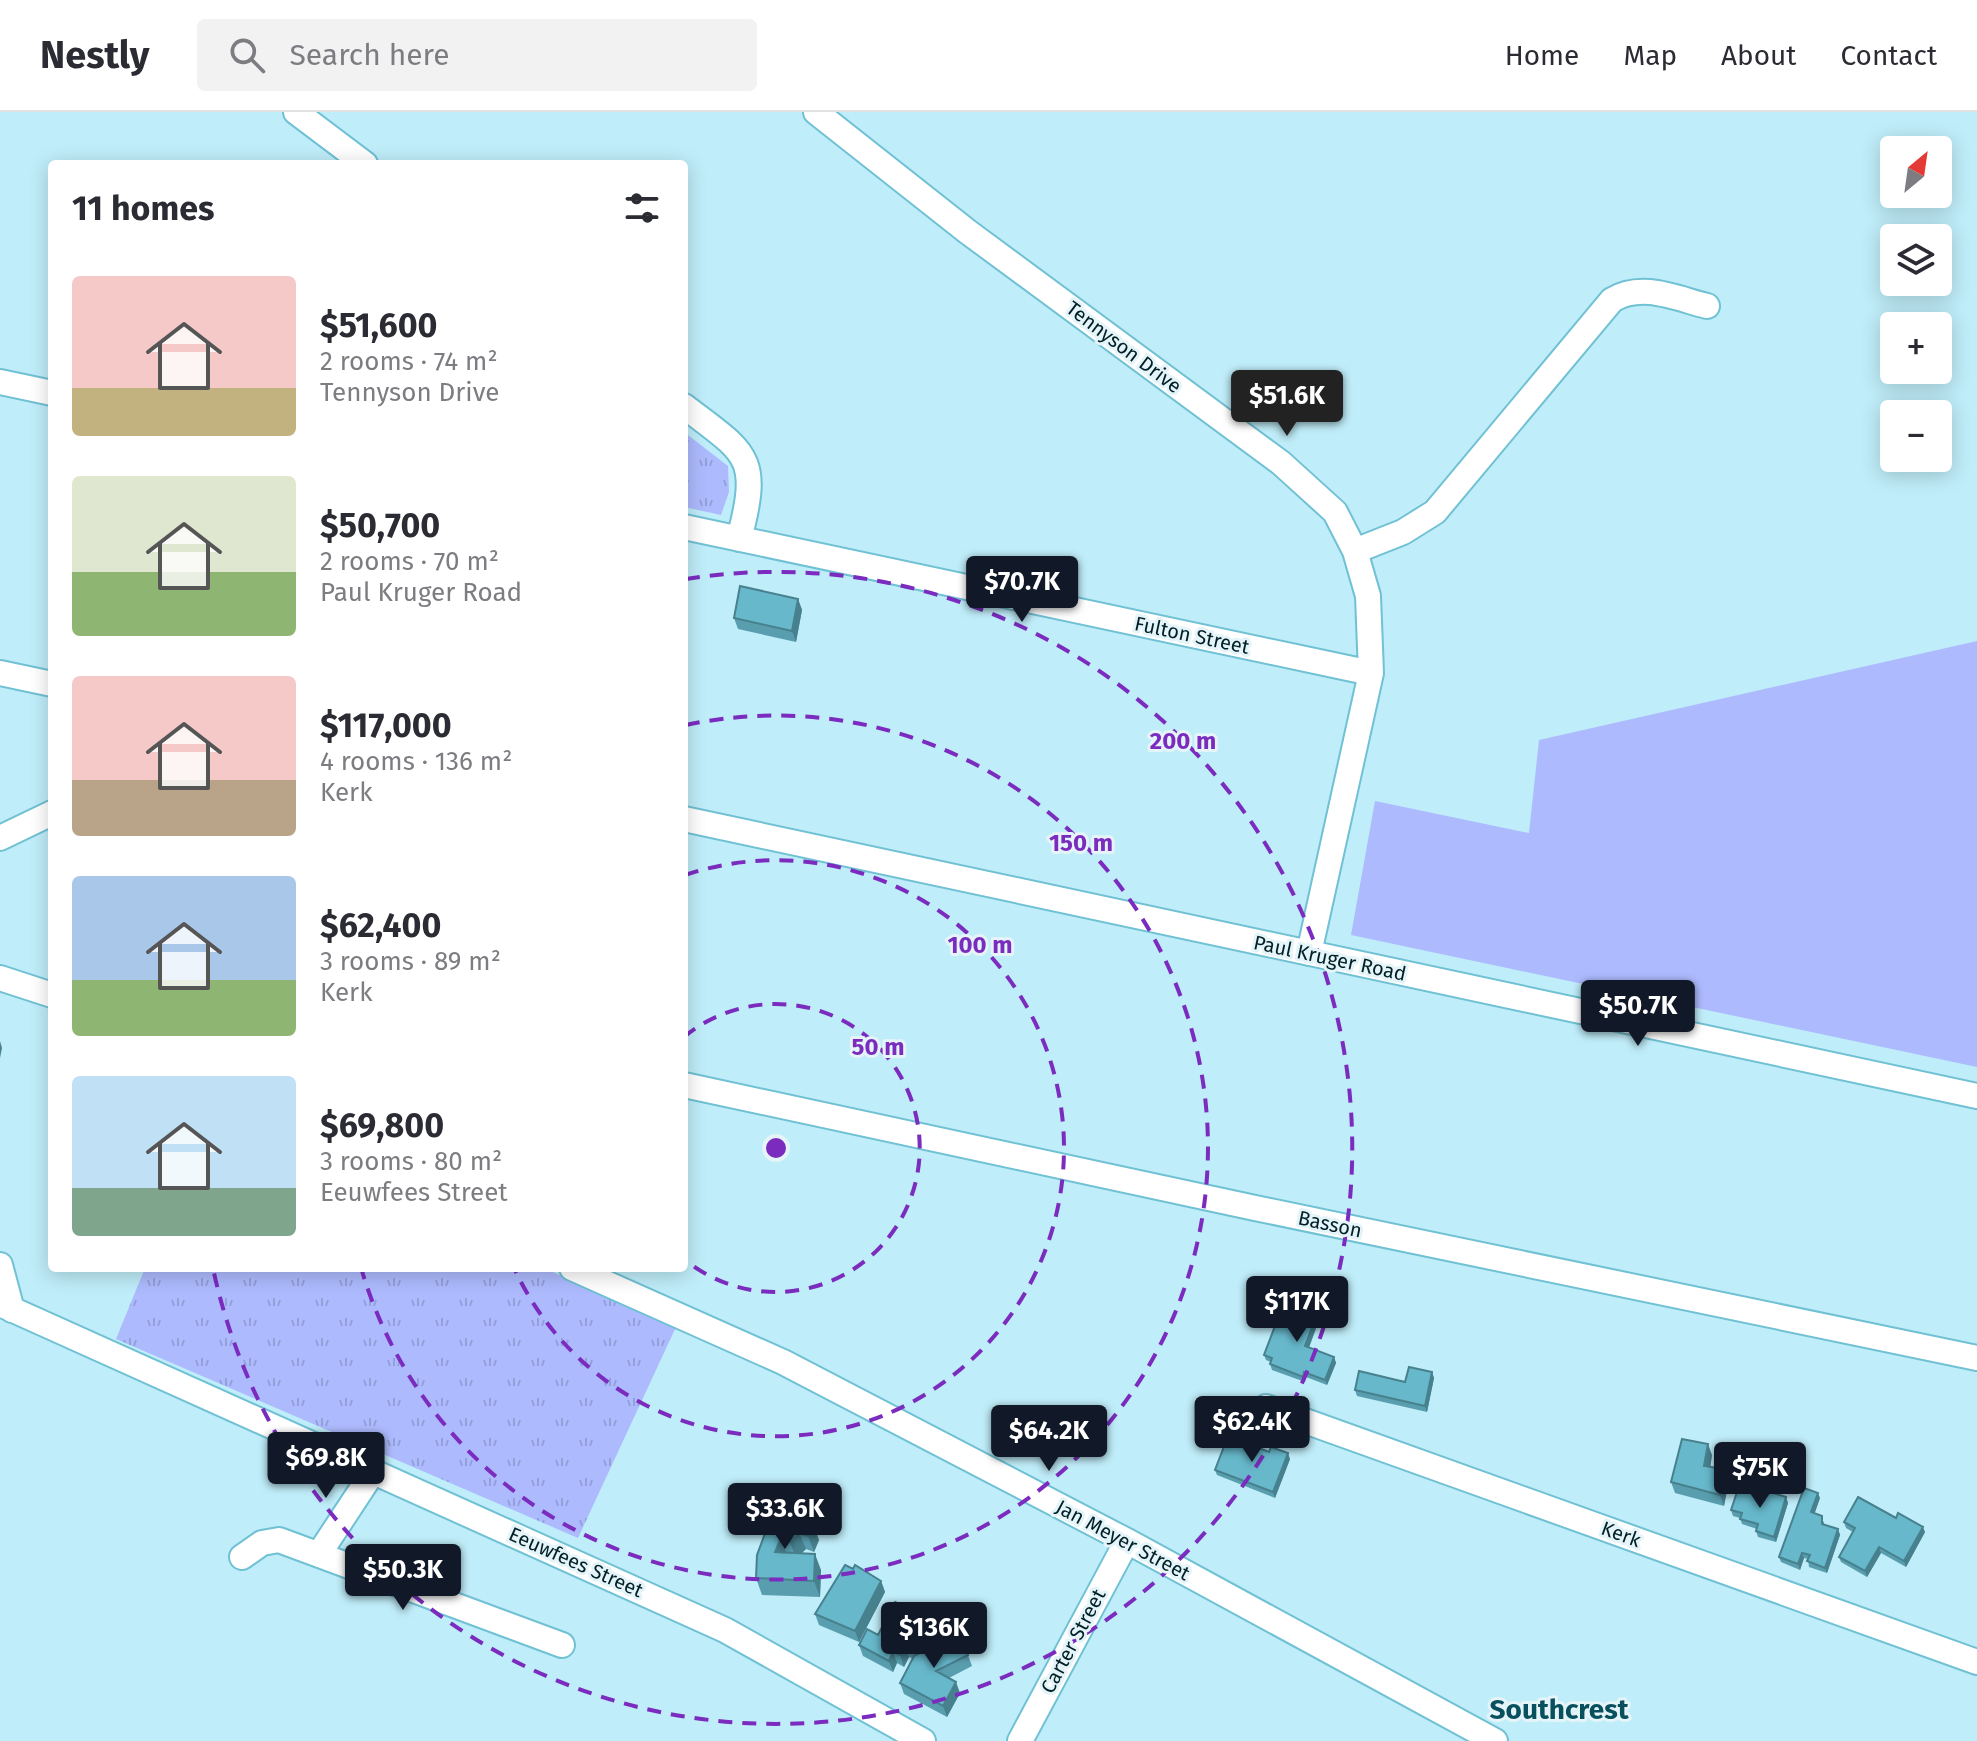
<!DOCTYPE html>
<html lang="en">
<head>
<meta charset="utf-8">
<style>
  :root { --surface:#fff; --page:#f2f2f3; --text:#2b2b33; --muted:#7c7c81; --line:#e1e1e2; --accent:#111827 }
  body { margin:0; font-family:"Fira Sans",sans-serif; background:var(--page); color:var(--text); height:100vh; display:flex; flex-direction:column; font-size:30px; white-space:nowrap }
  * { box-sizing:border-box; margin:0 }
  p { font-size:26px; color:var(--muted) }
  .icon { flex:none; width:44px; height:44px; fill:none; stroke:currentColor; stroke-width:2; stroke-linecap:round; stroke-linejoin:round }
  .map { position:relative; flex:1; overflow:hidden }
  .panel { position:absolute; left:48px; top:48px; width:640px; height:1112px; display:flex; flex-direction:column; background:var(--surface); border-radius:8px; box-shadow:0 4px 20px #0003 }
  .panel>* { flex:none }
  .needle { width:52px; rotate:29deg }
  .tools { position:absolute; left:1880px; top:24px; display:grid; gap:16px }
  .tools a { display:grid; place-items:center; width:72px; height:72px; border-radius:8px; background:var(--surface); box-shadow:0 4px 20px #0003; font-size:40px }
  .price { position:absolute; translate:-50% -68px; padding:0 18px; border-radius:8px; background:var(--accent); color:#fff; font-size:26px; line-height:52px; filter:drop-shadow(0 2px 4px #0008) }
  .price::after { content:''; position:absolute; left:50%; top:48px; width:24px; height:18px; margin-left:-12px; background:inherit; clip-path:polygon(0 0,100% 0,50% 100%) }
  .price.current { background:#222; color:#fff }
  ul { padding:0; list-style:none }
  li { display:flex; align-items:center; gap:24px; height:200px; padding:0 24px }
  li span { display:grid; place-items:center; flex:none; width:224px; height:160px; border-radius:8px; color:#555 }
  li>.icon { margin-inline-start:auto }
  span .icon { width:96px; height:96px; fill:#fffc; stroke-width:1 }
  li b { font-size:34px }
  h2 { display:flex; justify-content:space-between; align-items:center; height:96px; padding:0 24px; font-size:34px }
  header { display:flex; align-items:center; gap:48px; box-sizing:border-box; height:112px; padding:0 40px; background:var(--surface); border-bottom:2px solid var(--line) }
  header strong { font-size:38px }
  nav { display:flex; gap:44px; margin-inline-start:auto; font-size:28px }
  .search { width:560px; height:72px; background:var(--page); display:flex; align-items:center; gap:20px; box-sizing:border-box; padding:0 28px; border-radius:8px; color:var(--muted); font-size:30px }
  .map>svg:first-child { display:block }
  .green { fill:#adbbfe }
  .park { fill:url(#park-tufts) }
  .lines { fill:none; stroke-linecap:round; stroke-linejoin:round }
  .minor-casing { stroke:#70c1d4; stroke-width:28 }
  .minor { stroke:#fff; stroke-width:24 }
  .wall { fill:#599eaf }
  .shaded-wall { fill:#48818e }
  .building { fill:#67b8cb; stroke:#48818e; stroke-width:2 }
  .ring { fill:none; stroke:#7b2cbf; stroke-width:4; stroke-dasharray:14 10 }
  .labels { text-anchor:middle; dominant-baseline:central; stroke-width:6; stroke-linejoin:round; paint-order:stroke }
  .street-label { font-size:20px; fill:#002027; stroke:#e5f4f8 }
  .district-label { font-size:28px; font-weight:bold; fill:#08505d; stroke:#e5f4f8 }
  .centre { fill:#7b2cbf; stroke:#e5f4f8; stroke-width:4 }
  .ring-label { font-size:24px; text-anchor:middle; font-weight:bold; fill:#7b2cbf; stroke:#e5f4f8; stroke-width:6; stroke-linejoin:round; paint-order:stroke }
</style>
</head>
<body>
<header>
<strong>Nestly</strong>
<div class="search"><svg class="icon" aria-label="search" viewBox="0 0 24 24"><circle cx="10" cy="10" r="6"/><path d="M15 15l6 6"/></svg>Search here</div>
<nav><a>Home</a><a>Map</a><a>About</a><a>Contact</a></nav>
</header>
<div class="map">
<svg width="1977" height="1629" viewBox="0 0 1977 1629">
  <defs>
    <pattern id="park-tufts" width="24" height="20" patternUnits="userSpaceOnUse" patternTransform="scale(2)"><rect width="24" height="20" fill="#adbbfe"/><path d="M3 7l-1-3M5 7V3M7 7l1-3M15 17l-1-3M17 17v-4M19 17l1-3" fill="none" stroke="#93a0da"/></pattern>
  </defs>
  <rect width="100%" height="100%" fill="#bfedf9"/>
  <path class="green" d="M1977,529V955L1351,823L1375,689L1529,721L1539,628Z"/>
  <path class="park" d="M684,320L728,354L729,380L721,403L684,395Z
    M145,1156H544L676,1215L578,1426L116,1227Z"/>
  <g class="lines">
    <g class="minor-casing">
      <path id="minor" d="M296,0L365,52
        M816,0L968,120L1281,351L1335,400L1355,439L1368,484L1371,561L1309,841
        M0,270L52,281
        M684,294C747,342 761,344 739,427
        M684,415L1371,561
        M1355,439L1403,420L1435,400L1612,188C1642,170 1675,186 1707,194
        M0,561L52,572
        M684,707L1977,984
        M0,726L52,701
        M0,866L52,883
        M684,973L1255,1096L1977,1246
        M0,1153L12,1198
        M572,1156L783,1250L1127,1429L1495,1629
        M0,1192L725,1518L923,1629
        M1266,1295L1977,1550
        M319,1442L373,1360
        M242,1445L262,1431L279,1428L562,1533
        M1020,1629L1127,1429"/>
    </g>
    <use href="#minor" class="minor"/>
  </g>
  <path class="wall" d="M798,487L802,498L796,530L738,517L734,506Z
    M1317,1202L1319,1208L1309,1236L1334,1245L1336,1251L1327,1273L1306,1265L1305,1270L1272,1258L1270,1252L1271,1250L1266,1248L1264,1243Z
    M1432,1260L1434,1266L1427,1300L1357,1284L1355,1278L1405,1270Z
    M1712,1343L1710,1355L1729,1368L1724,1394L1675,1381L1671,1370Z
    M1290,1347L1275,1386L1217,1363L1215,1358Z
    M1786,1385L1788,1391L1776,1430L1758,1425L1756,1419L1757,1417L1742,1412L1740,1406L1733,1404L1731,1398Z
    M1820,1386L1814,1402L1824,1410V1412L1838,1417L1840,1423L1827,1461L1809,1455L1808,1447L1804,1446L1800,1458L1781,1450L1779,1445Z
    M774,1397L819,1428L814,1440L806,1437L802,1441L821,1458L820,1485L762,1483L756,1466Z
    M1896,1406L1925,1420L1906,1455L1881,1441L1867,1465L1841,1450L1839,1445L1853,1420L1846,1416L1844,1410Z
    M881,1469L885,1480L859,1530L819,1513L815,1502Z
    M932,1518L921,1540L968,1543L972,1554L949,1566L960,1581L947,1605L904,1582L900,1571L913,1547L909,1545L904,1555L897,1551L893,1560L863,1544L859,1533Z"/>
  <path class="shaded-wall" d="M798,487L802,498L796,530L792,519Z
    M0,929L2,936L0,946Z
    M1317,1202L1319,1208L1307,1240L1305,1234Z
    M1334,1245L1336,1251L1327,1273L1325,1268Z
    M1432,1260L1434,1266L1427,1300L1425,1294Z
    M1708,1332L1712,1343L1709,1365L1704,1354Z
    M1288,1341L1290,1347L1275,1386L1273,1380Z
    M1725,1357L1729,1368L1724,1394L1720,1383Z
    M1818,1381L1820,1386L1813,1406L1811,1400Z
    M1786,1385L1788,1391L1776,1430L1774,1425Z
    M813,1411L819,1428L814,1440L808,1424Z
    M1923,1415L1925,1420L1906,1455L1904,1449Z
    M1838,1417L1840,1423L1827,1461L1825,1456Z
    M799,1421L806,1437L796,1446L790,1430Z
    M781,1426L787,1443L775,1440Z
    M1879,1435L1881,1441L1867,1465L1865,1459Z
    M1802,1441L1804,1446L1800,1458L1798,1452Z
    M815,1442L821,1458L820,1485L814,1469Z
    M881,1469L885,1480L859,1530L855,1519Z
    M928,1507L932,1518L916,1549L912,1538Z
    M905,1534L909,1545L904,1555L900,1543Z
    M893,1540L897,1551L893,1560L889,1549Z
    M956,1570L960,1581L947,1605L943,1594Z"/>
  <path class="building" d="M740,474L798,487L792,519L734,506Z
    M1284,1190L1317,1202L1305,1234L1334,1245L1325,1268L1304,1260L1303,1265L1270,1252L1272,1246L1264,1243Z
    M1409,1255L1432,1260L1425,1294L1355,1278L1359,1259L1405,1270Z
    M1228,1324L1269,1340L1271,1335L1288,1341L1273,1380L1215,1358Z
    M1682,1327L1708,1332L1704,1354L1725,1357L1720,1383L1671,1370Z
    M1804,1376L1818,1381L1811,1400L1822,1404V1412L1838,1417L1825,1456L1807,1449L1810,1443L1802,1441L1798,1452L1779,1445Z
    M1738,1377L1765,1386L1767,1379L1786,1385L1774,1425L1756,1419L1758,1412L1740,1407L1742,1401L1731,1398Z
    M1858,1385L1896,1406L1898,1401L1923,1415L1904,1449L1879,1435L1865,1459L1839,1445L1855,1416L1844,1410Z
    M774,1397L813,1411L808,1424L799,1421L790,1430L781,1426L775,1440L815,1442L814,1469L756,1466L757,1443Z
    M845,1453L853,1457L855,1453L881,1469L855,1519L815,1502Z
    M895,1490L928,1507L912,1538L905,1534L900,1543L893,1540L889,1549L859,1533L867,1517L878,1523Z
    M957,1522L968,1543L936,1559L956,1570L943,1594L900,1571L914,1544Z"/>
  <g class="ring">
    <path d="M684 925A144 144 0 1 1 684 1147"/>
    <path d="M685 763A288 288 0 1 1 515 1158"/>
    <path d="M686 613A432 432 0 1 1 362 1159"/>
    <path d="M686 467A576 576 0 1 1 214 1161"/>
  </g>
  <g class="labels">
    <g class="street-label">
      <text transform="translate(1124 235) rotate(37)">Tennyson Drive</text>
      <text transform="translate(1192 523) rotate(12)">Fulton Street</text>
      <text transform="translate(1330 846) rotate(12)">Paul Kruger Road</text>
      <text transform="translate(1330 1112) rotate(12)">Basson</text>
      <text transform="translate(1621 1422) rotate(20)">Kerk</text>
      <text transform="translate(1123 1428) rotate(28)">Jan Meyer Street</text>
      <text transform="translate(576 1450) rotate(24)">Eeuwfees Street</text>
      <text transform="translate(1073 1529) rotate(-62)">Carter Street</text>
    </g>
    <g class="district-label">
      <text x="1559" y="1597">Southcrest</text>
    </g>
  </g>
  <circle cx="776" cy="1036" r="12" class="centre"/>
  <g class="ring-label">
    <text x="1183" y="637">200 m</text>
    <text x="1081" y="739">150 m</text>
    <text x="980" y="841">100 m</text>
    <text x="878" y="943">50 m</text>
  </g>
</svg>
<div class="tools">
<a><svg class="needle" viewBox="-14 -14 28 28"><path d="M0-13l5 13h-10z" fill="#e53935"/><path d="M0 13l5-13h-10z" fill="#7c7c81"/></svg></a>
<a><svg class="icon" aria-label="layers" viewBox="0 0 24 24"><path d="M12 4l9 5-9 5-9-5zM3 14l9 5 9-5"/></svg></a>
<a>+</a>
<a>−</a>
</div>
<b class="price current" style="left:1287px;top:326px">$51.6K</b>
<b class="price" style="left:1022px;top:512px">$70.7K</b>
<b class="price" style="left:1638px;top:936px">$50.7K</b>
<b class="price" style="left:1297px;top:1232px">$117K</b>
<b class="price" style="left:1252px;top:1352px">$62.4K</b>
<b class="price" style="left:1049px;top:1361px">$64.2K</b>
<b class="price" style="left:326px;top:1388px">$69.8K</b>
<b class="price" style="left:1760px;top:1398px">$75K</b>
<b class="price" style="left:785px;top:1439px">$33.6K</b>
<b class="price" style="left:403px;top:1500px">$50.3K</b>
<b class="price" style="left:934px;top:1558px">$136K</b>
<section class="panel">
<h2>11 homes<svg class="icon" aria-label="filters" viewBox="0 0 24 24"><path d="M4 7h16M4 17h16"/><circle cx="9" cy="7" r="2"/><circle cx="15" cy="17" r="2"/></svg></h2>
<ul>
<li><span style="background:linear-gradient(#f6c9c9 70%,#c2b280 0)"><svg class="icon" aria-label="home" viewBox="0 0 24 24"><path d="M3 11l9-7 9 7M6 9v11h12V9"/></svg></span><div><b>$51,600</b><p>2 rooms · 74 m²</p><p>Tennyson Drive</p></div></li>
<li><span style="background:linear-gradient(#dfe7d0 60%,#8fb573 0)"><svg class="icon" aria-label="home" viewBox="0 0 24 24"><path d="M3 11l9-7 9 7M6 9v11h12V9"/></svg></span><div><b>$50,700</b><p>2 rooms · 70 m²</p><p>Paul Kruger Road</p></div></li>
<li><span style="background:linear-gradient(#f6c9c9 65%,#b9a48a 0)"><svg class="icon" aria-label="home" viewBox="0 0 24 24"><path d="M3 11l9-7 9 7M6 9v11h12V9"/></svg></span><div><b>$117,000</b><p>4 rooms · 136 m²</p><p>Kerk</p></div></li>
<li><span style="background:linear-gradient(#a9c7e8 65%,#8fb573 0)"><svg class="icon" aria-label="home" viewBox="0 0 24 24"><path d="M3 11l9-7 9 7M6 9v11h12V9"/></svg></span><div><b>$62,400</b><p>3 rooms · 89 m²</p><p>Kerk</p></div></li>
<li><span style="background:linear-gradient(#bfe0f5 70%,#7fa58c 0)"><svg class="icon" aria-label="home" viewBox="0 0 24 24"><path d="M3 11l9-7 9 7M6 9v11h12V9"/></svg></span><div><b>$69,800</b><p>3 rooms · 80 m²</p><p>Eeuwfees Street</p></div></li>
</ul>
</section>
</div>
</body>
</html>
